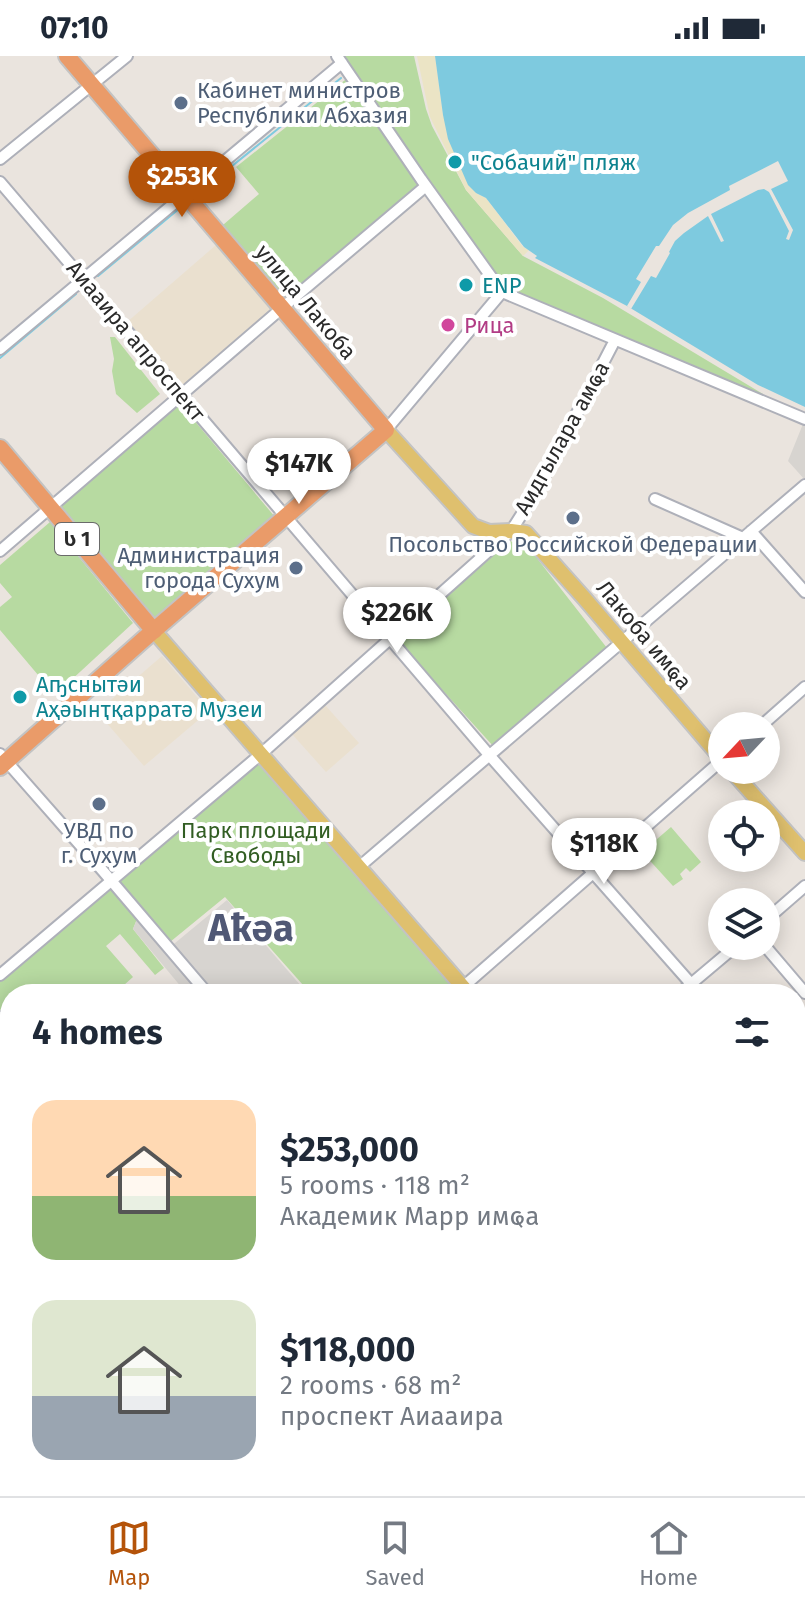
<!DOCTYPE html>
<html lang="en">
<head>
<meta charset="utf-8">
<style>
  :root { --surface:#fff; --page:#f2f2f3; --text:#1f2937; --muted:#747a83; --line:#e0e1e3; --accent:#b45309 }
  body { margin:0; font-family:"Fira Sans","Noto Sans Georgian",sans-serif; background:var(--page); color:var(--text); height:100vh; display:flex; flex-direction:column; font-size:30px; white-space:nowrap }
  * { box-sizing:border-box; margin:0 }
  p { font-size:26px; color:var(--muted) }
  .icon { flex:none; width:44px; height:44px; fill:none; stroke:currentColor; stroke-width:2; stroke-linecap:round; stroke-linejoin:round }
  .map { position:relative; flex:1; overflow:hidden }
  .details { position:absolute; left:0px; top:928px; width:806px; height:512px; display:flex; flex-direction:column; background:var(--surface); border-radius:32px 32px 0 0; box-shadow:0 4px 20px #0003 }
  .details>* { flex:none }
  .needle { width:52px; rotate:244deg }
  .controls { position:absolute; left:708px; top:656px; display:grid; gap:16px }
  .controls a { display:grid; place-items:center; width:72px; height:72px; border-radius:50%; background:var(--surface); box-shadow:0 4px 20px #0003; font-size:40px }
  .price { position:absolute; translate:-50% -68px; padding:0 18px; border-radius:28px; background:#fff; color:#222; font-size:26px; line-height:52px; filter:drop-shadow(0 2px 4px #0008) }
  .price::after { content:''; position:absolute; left:50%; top:48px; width:24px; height:18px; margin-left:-12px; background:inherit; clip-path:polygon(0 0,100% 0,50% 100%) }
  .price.on { background:var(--accent); color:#fff }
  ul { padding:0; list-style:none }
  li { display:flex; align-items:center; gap:24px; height:200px; padding:0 32px }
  li span { display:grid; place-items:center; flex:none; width:224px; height:160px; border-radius:24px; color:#555 }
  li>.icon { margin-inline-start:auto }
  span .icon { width:96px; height:96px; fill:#fffc; stroke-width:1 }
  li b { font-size:34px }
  h2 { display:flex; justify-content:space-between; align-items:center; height:96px; padding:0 32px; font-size:34px }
  .status { display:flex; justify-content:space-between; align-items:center; height:56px; padding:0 40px; background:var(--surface); direction:ltr }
  .status svg { height:22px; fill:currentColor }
  .dock { display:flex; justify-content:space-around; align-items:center; height:112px; border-top:2px solid var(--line); background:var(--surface); font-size:22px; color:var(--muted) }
  .dock a { display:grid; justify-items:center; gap:4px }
  .dock .on { color:var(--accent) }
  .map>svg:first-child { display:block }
  .education { fill:#eae0cf }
  .green { fill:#b7daa1 }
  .sand { fill:#ebe4c5 }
  .pitch { fill:#c7e09e }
  .plaza { fill:#d7d4d0 }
  .water { fill:#7ecadf }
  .pier { fill:#eae4de }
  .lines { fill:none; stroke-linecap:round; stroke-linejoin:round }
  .stream { stroke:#7ecadf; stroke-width:2 }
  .minor-casing { stroke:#aeb0b9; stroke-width:14 }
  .major-casing { stroke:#c3c3c3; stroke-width:18 }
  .highway-casing { stroke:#c3c3c3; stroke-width:20 }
  .minor { stroke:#fff; stroke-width:10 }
  .major { stroke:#dfc06e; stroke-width:14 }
  .highway { stroke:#ea9b69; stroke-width:16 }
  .service-dot { fill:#5c6f8a; stroke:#fff; stroke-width:3 }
  .culture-dot { fill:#0f9aa8; stroke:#fff; stroke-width:3 }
  .hotel-dot { fill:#d1479c; stroke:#fff; stroke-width:3 }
  .labels { text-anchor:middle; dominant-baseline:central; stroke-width:8; stroke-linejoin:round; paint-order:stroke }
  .shield { fill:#fff; stroke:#6a6a6a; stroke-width:2 }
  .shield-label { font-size:20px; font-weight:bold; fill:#2a2a2a }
  .service-label { font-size:22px; fill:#4e5e75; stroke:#fff }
  .culture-label { font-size:22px; fill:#0d838f; stroke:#fff; text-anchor:start }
  .street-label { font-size:22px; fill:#2a2a2a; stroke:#fff }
  .hotel-label { font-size:22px; fill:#b23c85; stroke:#fff; text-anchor:start }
  .park-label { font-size:22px; fill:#325e23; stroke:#fff }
  .town-label { font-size:38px; font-weight:bold; fill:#505875; stroke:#fff }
</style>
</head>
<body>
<div class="status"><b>07:10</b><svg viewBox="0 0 49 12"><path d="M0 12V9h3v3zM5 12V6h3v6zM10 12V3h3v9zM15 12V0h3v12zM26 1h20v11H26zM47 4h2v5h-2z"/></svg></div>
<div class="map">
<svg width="805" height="1440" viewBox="0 0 805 1440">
  <rect width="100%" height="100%" fill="#eae4de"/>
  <path class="education" d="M216,189L272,253L182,331L126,267Z
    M162,600L209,655L144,710L97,656Z
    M325,649L359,687L326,716L292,678Z"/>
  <path class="green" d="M344,0H414L426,53L432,70L466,134L523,200L603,242L763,338L762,347L497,229Z
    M350,20L426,130L282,252L216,175L259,138L236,111Z
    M110,281H115L160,338L137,357L116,338L112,315L114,303Z
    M178,345L275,461L155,565L58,452Z
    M50,466L133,567L55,639L0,574V551L12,541L0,527V509Z
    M510,485L529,492L607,592L494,691L397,584Z
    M261,702L460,930L450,938H311L225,841L170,886L119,826Z
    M671,771L701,806L690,816L686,812L680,818L683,823L673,830L642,796Z
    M110,833L137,863L133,873L164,912L155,919L120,878L106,890L133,921L114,938H10V969L0,958V921Z
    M796,1048L805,1058V1229L796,1237Z"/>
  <path class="sand" d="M417,0H435L443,59L476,137L486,142L523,191L529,194L523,200L466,134L430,61Z"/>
  <path class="pitch" d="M203,1430H337L329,1440H212Z"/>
  <path class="plaza" d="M805,363V424L788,405Z
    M227,844L244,864L308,938H187L133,873L137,863L141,860L169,892Z"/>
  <path class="water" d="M435,0H805V351L758,329L627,250L535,202L537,200L524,191L486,142L476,137L468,129L448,83L443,59Z"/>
  <path class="pier" d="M778,105L788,125L771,133L793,174L789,184L786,183L789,175L769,136L764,133L758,134L711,158L724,185L721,186L708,160L684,177L675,185L669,196L670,197L656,222L651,220L631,253L627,250L641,226L636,223L656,190H659L673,169L688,157L730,134L729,130Z"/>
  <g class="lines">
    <path class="stream" d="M201,135L341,22
      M98,220L180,152
      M0,302L76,238
      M555,1440L566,1430"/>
    <g class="minor-casing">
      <path id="minor" d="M337,0L421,123L502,236L805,363
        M0,103L127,0
        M0,126L490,700L700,938
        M0,293L342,7
        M386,374L502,236
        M655,443L743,482
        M751,475L805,536
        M0,495L282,252L426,130
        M761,670L805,631
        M0,698L103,815L208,938
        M359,811L805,429
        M766,864L805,830
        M765,890L805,937
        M0,919L261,698L511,475L536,436L615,284
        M455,938L722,704
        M679,938L736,890
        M0,961L10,972
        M0,1022L10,1034
        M796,1039L805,1031
        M796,1048L805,1058
        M0,1112L10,1159
        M796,1237L805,1229
        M0,1245L10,1242
        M73,1430L75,1440
        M397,1430L406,1440
        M625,1430L634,1440
        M106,1440L117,1430
        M335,1440L346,1430
        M563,1440L574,1430
        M785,1440L796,1430"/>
    </g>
    <g class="major-casing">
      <path id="major" d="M386,374L473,470L489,476L511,475L526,477L585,543L722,703
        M154,575L469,938
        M731,714L805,797
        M796,1316L805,1327"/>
    </g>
    <g class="highway-casing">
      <path id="highway" d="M0,392L154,575
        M0,711L144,583L386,374L67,0"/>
    </g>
    <use href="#minor" class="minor"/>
    <use href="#major" class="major"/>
    <use href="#highway" class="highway"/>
  </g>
  <g class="service-dot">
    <circle cx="181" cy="47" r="8"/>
    <circle cx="573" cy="462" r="8"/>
    <circle cx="296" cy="512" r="8"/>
    <circle cx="99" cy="748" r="8"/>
  </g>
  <g class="culture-dot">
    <circle cx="455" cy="106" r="8"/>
    <circle cx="466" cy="229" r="8"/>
    <circle cx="20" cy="641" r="8"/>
  </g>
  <circle class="hotel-dot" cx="448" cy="269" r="8"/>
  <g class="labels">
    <rect class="shield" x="55" y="467" width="44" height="32" rx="6"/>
    <g class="shield-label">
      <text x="77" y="483">ს 1</text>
    </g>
    <g class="service-label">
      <text x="197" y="34" text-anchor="start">Кабинет министров<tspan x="197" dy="25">Республики Абхазия</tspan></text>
      <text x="573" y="488">Посольство Российской Федерации</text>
      <text x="280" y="499" text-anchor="end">Администрация<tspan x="280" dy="25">города Сухум</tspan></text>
      <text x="99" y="774">УВД по<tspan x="99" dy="25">г. Сухум</tspan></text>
    </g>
    <g class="culture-label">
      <text x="471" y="106">"Собачий" пляж</text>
      <text x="482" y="229">ENP</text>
      <text x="36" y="628">Аҧснытәи<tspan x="36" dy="25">Аҳәынҭқарратә Музеи</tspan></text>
    </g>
    <g class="street-label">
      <text transform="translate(306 246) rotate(50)">улица Лакоба</text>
      <text transform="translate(136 285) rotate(50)">Аиааира апроспект</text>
      <text transform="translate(562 382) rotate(-61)">Аидгылара амҩа</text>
      <text transform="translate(644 579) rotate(50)">Лакоба имҩа</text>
    </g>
    <g class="hotel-label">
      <text x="464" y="269">Рица</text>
    </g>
    <g class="park-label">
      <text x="256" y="774">Парк площади<tspan x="256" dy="25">Свободы</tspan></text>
    </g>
    <g class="town-label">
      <text x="251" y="872">Аҟəа</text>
    </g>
  </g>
</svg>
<div class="controls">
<a><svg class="needle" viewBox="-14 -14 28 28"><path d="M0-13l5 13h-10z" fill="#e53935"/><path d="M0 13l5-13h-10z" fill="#747a83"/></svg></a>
<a><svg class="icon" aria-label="locate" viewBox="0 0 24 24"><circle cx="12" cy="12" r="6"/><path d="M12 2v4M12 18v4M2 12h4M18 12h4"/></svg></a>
<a><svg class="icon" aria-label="layers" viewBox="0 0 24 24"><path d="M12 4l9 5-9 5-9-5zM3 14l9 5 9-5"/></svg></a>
</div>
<b class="price on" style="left:182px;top:163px">$253K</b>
<b class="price" style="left:299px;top:450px">$147K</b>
<b class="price" style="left:397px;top:599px">$226K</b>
<b class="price" style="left:604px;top:830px">$118K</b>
<section class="details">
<h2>4 homes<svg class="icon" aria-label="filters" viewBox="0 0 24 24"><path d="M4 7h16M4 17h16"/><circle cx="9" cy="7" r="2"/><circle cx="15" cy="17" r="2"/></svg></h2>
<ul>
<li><span style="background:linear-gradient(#ffd9b3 60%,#8fb573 0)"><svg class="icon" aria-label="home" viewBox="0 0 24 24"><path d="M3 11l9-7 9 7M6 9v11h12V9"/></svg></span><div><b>$253,000</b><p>5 rooms · 118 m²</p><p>Академик Марр имҩа</p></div></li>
<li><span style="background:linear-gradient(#dfe7d0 60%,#9aa5b1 0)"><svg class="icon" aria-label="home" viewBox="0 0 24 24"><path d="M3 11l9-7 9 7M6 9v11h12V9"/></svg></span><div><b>$118,000</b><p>2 rooms · 68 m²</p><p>проспект Аиааира</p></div></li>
</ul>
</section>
</div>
<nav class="dock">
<a class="on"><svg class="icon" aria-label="map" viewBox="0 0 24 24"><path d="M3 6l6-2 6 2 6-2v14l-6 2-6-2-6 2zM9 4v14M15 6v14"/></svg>Map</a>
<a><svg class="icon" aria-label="saved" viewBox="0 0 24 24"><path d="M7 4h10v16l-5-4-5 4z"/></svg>Saved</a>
<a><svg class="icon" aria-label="home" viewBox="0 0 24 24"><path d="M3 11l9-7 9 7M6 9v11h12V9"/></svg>Home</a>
</nav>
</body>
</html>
